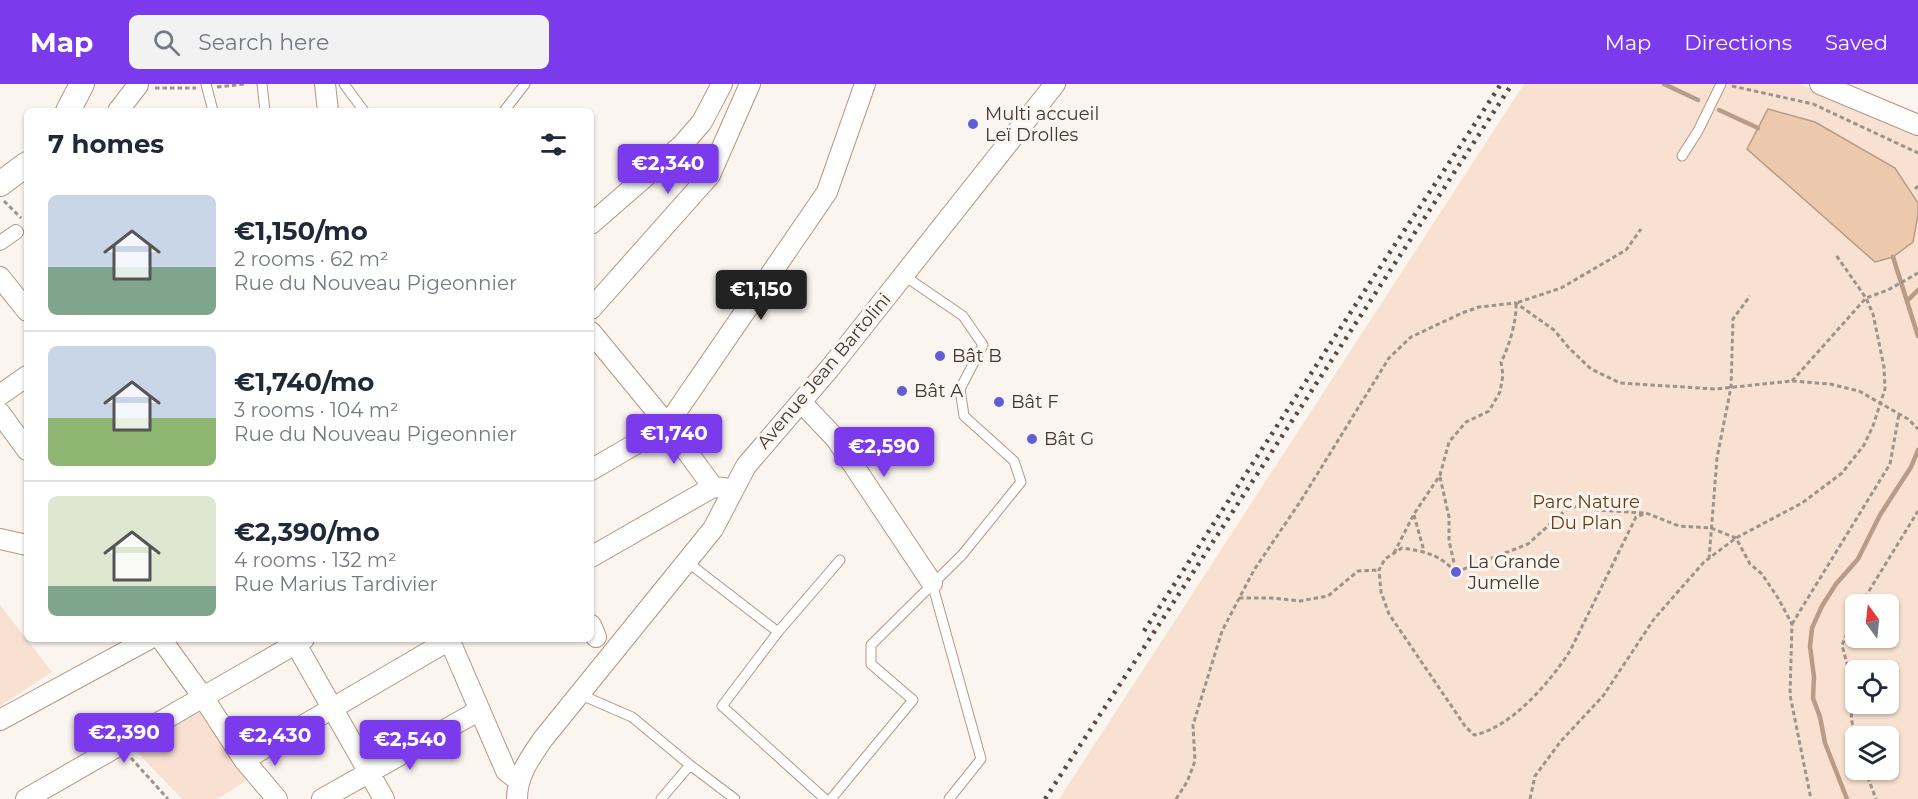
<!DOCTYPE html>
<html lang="en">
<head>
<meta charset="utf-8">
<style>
  :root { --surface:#fff; --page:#f2f2f3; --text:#1f2937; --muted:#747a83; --line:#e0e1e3; --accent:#7c3aed }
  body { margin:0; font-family:Montserrat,sans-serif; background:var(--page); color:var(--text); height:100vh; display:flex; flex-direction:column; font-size:22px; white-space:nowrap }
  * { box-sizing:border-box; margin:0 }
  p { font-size:20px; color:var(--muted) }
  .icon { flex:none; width:33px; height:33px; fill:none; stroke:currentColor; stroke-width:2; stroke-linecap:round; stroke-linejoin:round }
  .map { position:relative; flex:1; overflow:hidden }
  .panel { position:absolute; left:24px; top:24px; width:570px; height:534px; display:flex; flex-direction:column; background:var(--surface); border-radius:9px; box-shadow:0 2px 4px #0004 }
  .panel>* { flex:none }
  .needle { width:39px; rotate:345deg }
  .controls { position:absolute; left:1845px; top:510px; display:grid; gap:12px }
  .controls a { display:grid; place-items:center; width:54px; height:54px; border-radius:9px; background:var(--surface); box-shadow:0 2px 4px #0004; font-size:30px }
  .price { position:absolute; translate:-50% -51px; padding:0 14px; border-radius:6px; background:var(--accent); color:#fff; font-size:20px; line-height:39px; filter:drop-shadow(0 2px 3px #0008) }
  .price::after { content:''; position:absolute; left:50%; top:36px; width:18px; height:14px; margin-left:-9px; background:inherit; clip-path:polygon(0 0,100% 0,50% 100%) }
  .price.current { background:#222; color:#fff }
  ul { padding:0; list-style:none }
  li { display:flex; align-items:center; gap:18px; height:150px; padding:0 24px }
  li+li { border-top:2px solid var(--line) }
  li span { display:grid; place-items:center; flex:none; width:168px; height:120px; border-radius:9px; color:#555 }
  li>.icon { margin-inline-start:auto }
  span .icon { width:72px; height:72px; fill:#fffc; stroke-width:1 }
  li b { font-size:26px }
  h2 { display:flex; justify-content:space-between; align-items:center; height:72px; padding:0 24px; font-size:26px }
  header { display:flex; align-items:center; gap:36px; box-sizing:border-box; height:84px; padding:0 30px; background:var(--accent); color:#fff }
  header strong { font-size:28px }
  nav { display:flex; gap:33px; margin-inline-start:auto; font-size:21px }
  .search { width:420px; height:54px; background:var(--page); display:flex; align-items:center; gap:15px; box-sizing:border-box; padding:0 21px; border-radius:9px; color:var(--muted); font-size:22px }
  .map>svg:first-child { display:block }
  .green { fill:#f8e1d0; fill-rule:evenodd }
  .water { fill:#ecc8ad; stroke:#b99c87; stroke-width:1.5 }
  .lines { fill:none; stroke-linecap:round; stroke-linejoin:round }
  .stream { stroke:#b99c87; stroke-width:4.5 }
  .service-casing { stroke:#b59781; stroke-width:11 }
  .pedestrian-casing { stroke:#b59781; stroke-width:16 }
  .minor-casing { stroke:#b59781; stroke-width:22 }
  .tertiary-casing { stroke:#b59781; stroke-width:26 }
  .path { stroke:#9d938c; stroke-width:3; stroke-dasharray:4.5 3; stroke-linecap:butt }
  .service { stroke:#fff; stroke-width:9 }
  .pedestrian { stroke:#fff; stroke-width:14 }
  .minor { stroke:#fff; stroke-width:20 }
  .tertiary { stroke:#fff; stroke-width:24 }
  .rail { stroke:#574a42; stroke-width:4.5; stroke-dasharray:3 6; stroke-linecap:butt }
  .poi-dot { fill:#5f5ed7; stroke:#fbf5f0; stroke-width:2 }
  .labels { text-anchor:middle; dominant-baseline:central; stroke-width:6; stroke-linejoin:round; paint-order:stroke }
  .poi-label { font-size:18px; fill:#43362d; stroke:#fbf5f0; text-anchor:start }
  .street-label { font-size:18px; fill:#43362d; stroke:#fbf5f0 }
  .park-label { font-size:18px; fill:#693b0f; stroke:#fbf5f0 }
</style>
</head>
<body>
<header>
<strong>Map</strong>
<div class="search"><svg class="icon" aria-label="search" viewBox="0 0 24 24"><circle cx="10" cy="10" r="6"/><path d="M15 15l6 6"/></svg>Search here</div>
<nav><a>Map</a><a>Directions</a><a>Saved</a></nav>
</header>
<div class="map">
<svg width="1918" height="715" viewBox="0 0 1918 715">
  <rect width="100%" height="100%" fill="#fbf5f0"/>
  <path class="green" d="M1524,0H1799L1879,31L1918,49V715H1059ZM1856,520H1888V554H1856ZM1856,586H1888V620H1856ZM1856,652H1888V686H1856Z
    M0,521L52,588L0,622Z
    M201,625L249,695L217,715H182L134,665Z"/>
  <path class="water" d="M1768,25L1815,38L1895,84L1918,119V131L1913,158L1893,173L1875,178L1747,65Z"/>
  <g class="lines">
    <path class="stream" d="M1664,0L1698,16
      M1719,26L1758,44
      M1893,173L1918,252
      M1907,217L1918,206
      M1847,715L1825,659L1820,633L1813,614L1814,593L1810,562L1812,544L1822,522L1836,500L1858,475L1880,431L1911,383L1918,366"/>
    <g class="service-casing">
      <path id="service" d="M206,0L213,27
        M262,0L265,27
        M344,0L364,27
        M504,27L525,0
        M1682,72L1698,47L1721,0
        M686,477L778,548L840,476
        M932,499L981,675L949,715
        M778,548L722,622L825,715
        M579,610L632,633L690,681
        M661,715L690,681L735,715
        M831,715L913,616L871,580V561L962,471L1021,398L1014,377L964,332L960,305L983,261L963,232L903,191"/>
    </g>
    <g class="pedestrian-casing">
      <path id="pedestrian" d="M0,159L16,148"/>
    </g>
    <g class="minor-casing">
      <path id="minor" d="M325,0L328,27
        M1820,0L1918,41
        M118,27L138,1
        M591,140L683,60L702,38L722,0
        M0,193L27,227
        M591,225L710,91L750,0
        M591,248L666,339L713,403
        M0,311L27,292
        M801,318L836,355L932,499
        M0,329L27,366
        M591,386L656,348L672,334L827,108L865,0
        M0,455L27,461
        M591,473L713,403L724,404
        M591,541L596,553
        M161,555L203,613L244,676L277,715
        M293,555L384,715
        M449,555L506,687L518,696
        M0,636L149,555
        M244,676L451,555
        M26,715L304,555
        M322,715L480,626
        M517,715C517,691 530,674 543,655L713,445L746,382L830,284L1055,0"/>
    </g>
    <g class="tertiary-casing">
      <path id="tertiary" d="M68,27L82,0
        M0,100L27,80"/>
    </g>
    <path class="path" d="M1732,2L1813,20L1918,69
      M217,3L245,0
      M155,4H196
      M1915,105L1918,102
      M4,117L21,134
      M1792,297L1866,214L1888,206L1918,189
      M1440,393L1449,433V457L1456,487
      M1414,431L1424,467
      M1394,469L1414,430L1440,391L1449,358L1466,338L1489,327L1500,308L1503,291L1501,278C1509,263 1517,236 1516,219L1561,204L1580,193L1626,166L1641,145
      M1709,475L1717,374L1731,303L1733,235L1750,212
      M1456,488C1438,470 1427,468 1402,464L1385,475L1379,486L1381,508L1389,530L1465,642L1474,651C1511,644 1550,598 1570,567L1636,433L1646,429L1679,442L1711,444L1736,454L1750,480L1762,490L1778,514L1792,540L1790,611L1811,715
      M1456,488L1528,460L1567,425L1578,422L1598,426L1644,429
      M1239,514H1271L1300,517L1328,512L1358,487L1379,486
      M1861,520L1918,427
      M1856,529L1842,561L1855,610L1851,634L1856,654
      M1792,540L1890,380L1899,330
      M131,674L168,715
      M1865,686L1876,715
      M1176,715L1187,698L1195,677L1193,641L1222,547L1254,486L1300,418L1389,274L1411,253L1462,229L1479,223L1516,219L1554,246L1569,264L1591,285L1620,299L1715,305L1792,297L1830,300L1859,307L1908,335L1918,345
      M1530,715L1535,692L1561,657L1603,612L1654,535L1704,478L1736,454L1802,419L1842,389L1864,361L1873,342L1885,305L1884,283L1873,230L1866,214L1836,171"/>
    <use href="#service" class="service"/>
    <use href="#pedestrian" class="pedestrian"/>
    <use href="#minor" class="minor"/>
    <use href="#tertiary" class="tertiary"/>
    <path class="rail" d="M1144,547L1371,197L1501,0
      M1045,715L1512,0"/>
  </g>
  <g class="poi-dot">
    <circle cx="973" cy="40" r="6"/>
    <circle cx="940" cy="272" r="6"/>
    <circle cx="902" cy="307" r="6"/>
    <circle cx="999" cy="318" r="6"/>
    <circle cx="1032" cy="355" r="6"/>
    <circle cx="1456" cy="488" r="6"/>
  </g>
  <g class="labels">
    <g class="poi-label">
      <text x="985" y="30">Multi accueil<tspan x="985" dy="21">Leï Drolles</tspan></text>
      <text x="952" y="272">Bât B</text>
      <text x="914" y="307">Bât A</text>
      <text x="1011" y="318">Bât F</text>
      <text x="1044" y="355">Bât G</text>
      <text x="1468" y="478">La Grande<tspan x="1468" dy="21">Jumelle</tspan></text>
    </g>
    <g class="street-label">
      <text transform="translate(824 287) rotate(-50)">Avenue Jean Bartolini</text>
    </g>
    <g class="park-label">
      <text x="1586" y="418">Parc Nature<tspan x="1586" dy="21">Du Plan</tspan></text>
    </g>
  </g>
</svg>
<div class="controls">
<a><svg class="needle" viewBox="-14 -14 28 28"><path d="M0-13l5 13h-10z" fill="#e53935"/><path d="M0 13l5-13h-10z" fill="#747a83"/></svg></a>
<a><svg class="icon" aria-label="locate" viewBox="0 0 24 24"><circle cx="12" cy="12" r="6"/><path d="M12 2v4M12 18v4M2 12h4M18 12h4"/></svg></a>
<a><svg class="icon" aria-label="layers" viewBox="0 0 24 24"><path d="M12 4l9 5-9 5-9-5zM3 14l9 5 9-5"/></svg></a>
</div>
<b class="price" style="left:668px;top:111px">€2,340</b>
<b class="price current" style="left:761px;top:237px">€1,150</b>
<b class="price" style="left:674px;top:381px">€1,740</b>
<b class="price" style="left:884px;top:394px">€2,590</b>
<b class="price" style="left:124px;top:680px">€2,390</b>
<b class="price" style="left:275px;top:683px">€2,430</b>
<b class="price" style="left:410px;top:687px">€2,540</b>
<section class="panel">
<h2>7 homes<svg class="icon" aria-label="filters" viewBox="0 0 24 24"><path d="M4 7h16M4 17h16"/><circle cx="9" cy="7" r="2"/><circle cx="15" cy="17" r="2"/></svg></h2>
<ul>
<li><span style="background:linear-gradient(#c9d6e8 60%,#7fa58c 0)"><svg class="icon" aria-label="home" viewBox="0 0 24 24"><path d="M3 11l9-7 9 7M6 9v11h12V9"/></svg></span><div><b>€1,150/mo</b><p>2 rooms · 62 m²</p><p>Rue du Nouveau Pigeonnier</p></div></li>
<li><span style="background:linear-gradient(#c9d6e8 60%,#8fb573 0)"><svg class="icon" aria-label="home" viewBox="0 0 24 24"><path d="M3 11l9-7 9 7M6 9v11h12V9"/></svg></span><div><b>€1,740/mo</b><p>3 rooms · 104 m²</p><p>Rue du Nouveau Pigeonnier</p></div></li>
<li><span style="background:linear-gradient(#dfe7d0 75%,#7fa58c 0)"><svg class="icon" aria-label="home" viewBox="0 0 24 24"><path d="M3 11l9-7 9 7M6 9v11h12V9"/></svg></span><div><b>€2,390/mo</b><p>4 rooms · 132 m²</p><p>Rue Marius Tardivier</p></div></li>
</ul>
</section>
</div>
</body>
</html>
